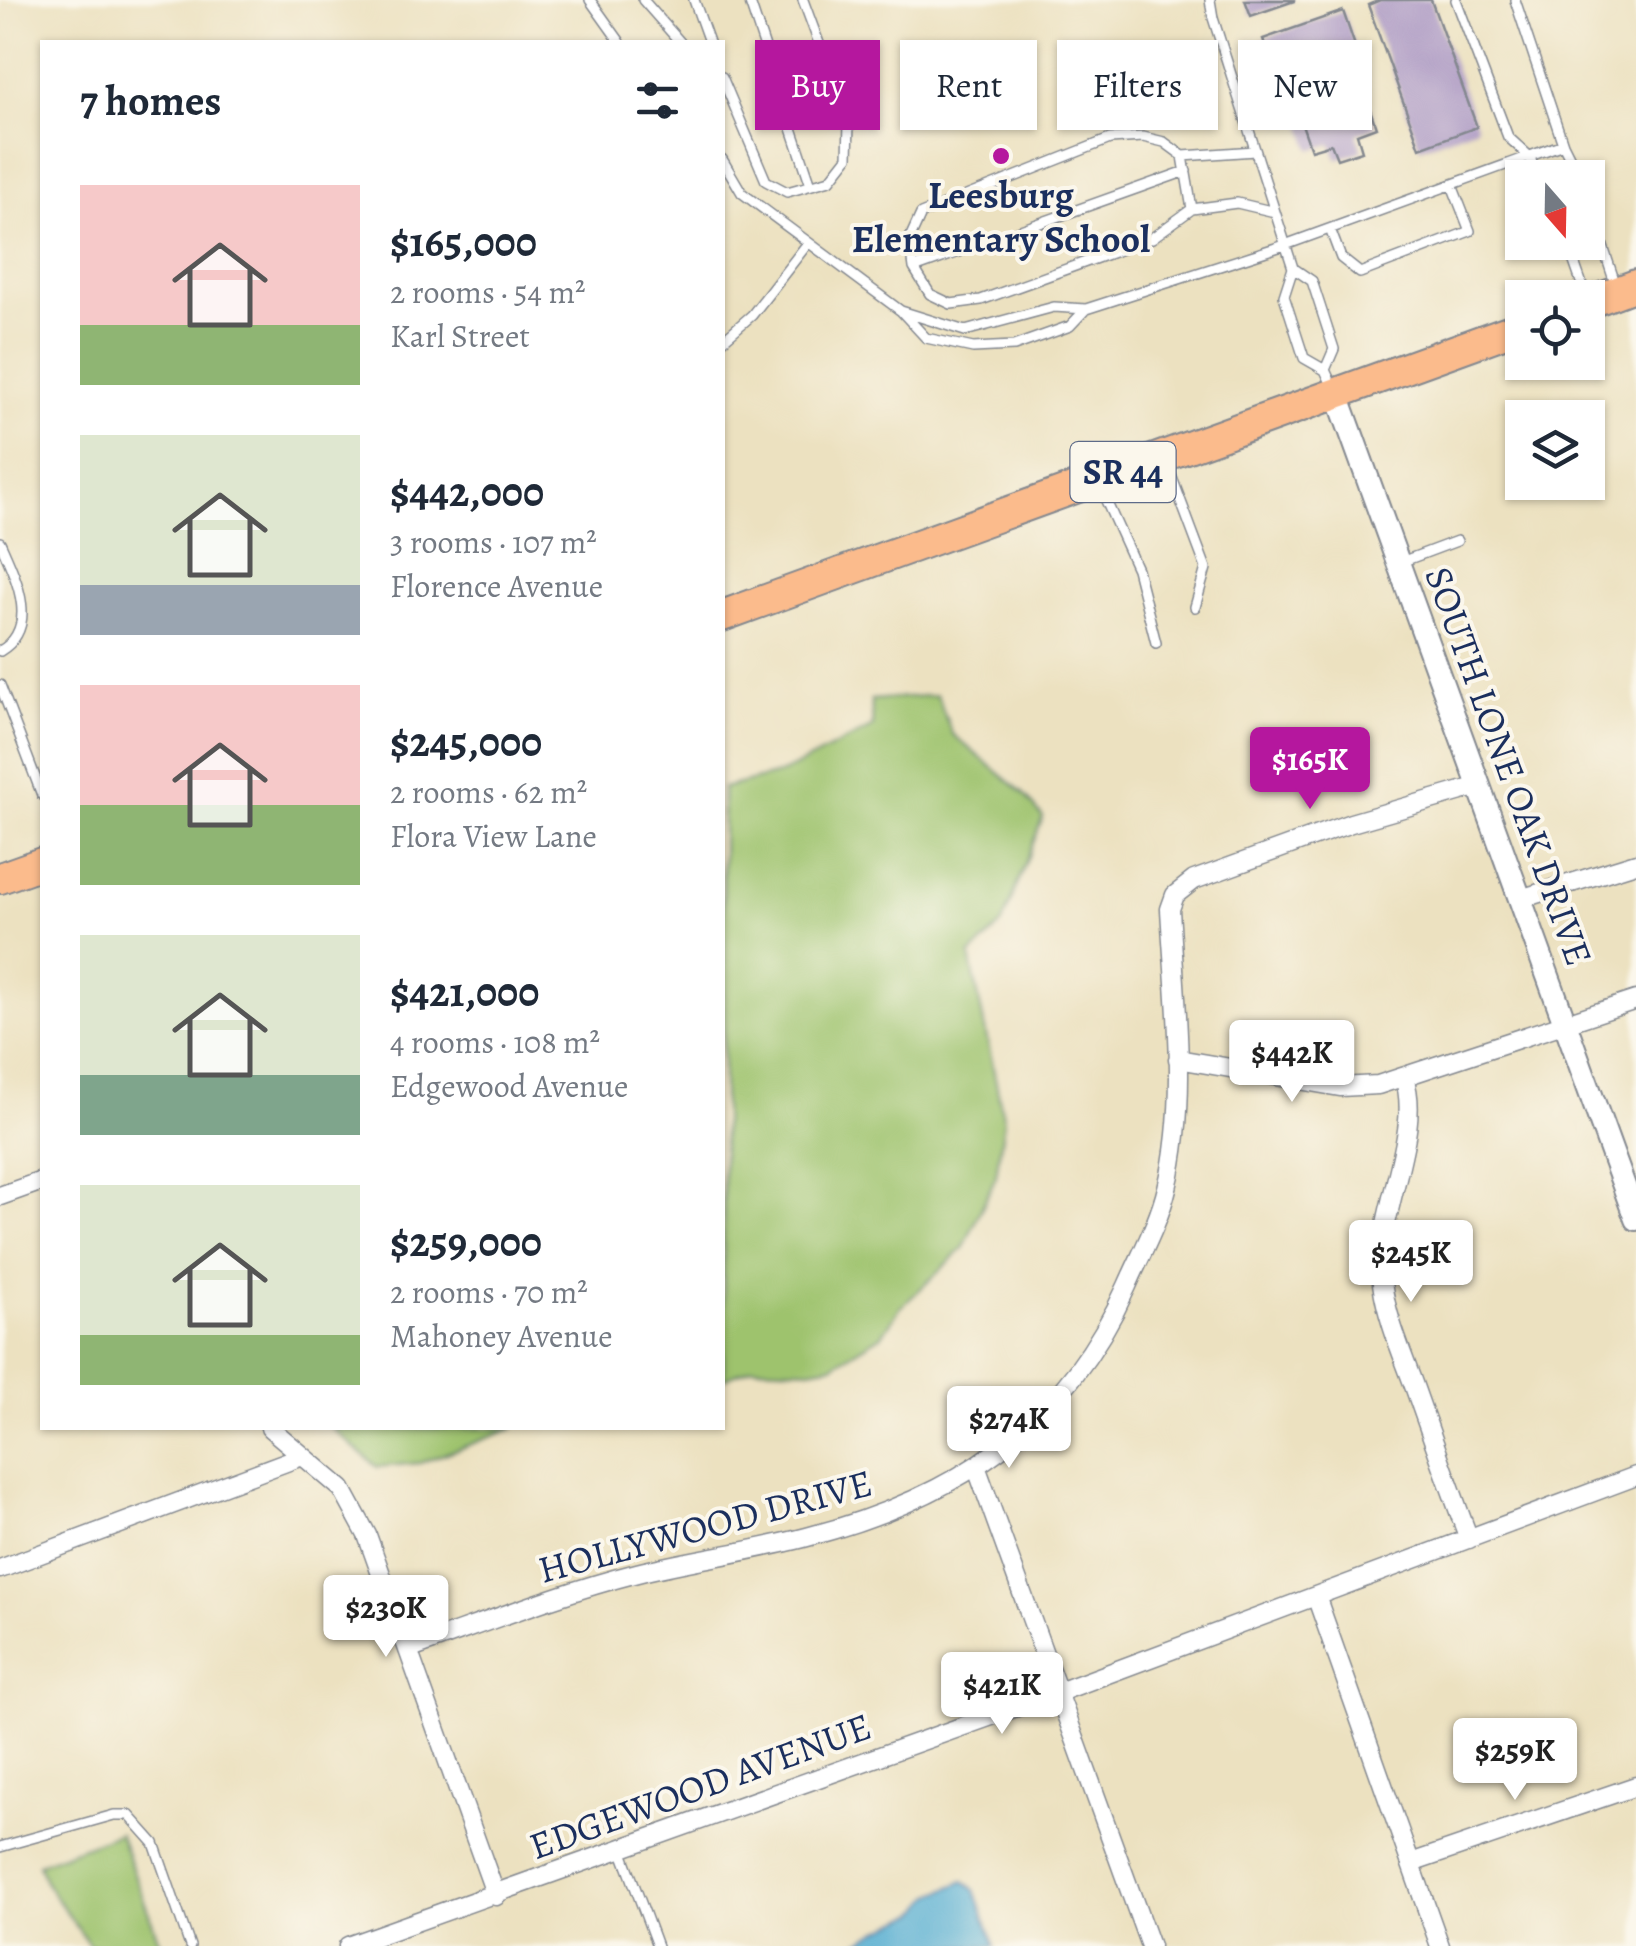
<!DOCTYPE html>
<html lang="en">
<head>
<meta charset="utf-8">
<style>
  :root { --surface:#fff; --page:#f6f6f7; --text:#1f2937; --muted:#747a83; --accent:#b5179e }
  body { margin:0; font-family:Alegreya,serif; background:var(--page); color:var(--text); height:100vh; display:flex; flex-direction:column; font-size:38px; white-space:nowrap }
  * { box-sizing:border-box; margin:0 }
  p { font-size:32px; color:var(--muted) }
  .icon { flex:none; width:55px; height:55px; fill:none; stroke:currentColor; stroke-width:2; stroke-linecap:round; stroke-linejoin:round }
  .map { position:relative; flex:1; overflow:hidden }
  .details { position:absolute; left:40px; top:40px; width:685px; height:1390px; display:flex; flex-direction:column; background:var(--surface); border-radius:0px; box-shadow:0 2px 8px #0004 }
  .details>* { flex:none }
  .banner { position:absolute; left:755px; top:40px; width:730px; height:90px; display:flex; gap:20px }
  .needle { width:65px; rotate:160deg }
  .controls { position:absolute; left:1505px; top:160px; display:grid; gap:20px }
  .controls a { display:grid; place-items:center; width:100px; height:100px; border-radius:0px; background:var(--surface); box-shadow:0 2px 8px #0004; font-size:50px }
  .price { position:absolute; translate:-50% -85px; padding:0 22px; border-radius:10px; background:#fff; color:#222; font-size:32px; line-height:65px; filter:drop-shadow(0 2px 5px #0008) }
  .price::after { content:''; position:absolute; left:50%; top:60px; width:30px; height:22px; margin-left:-15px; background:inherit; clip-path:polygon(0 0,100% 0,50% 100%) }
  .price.current { background:var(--accent); color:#fff }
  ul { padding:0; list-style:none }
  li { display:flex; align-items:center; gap:30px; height:250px; padding:0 40px }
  li span { display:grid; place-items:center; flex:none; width:280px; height:200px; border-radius:0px; color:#555 }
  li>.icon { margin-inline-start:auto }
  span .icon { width:120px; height:120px; fill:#fffc; stroke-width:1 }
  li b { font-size:42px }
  h2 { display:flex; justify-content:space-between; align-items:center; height:120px; padding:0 40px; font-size:42px }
  .tag { padding:0 35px; border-radius:0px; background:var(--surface); box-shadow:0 2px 8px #0004; font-size:35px; line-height:90px }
  .tag.current { background:var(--accent); color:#fff }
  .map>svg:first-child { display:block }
  .green { fill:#9ec36d; stroke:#5c7966; stroke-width:2.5 }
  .water { fill:#54add1; stroke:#386e98; stroke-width:2.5 }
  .building { fill:#ae9bc4 }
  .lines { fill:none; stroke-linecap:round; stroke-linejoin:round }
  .service-casing { stroke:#84888f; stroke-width:12 }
  .minor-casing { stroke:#84888f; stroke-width:21 }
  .tertiary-casing { stroke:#84888f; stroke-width:26 }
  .primary-casing { stroke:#84888f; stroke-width:34 }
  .service { stroke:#fff; stroke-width:9 }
  .minor { stroke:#fff; stroke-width:18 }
  .tertiary { stroke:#fff; stroke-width:22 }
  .primary { stroke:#fbbb8c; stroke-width:30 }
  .poi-dot { fill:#b5179e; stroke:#fbf7ec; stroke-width:4 }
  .labels { text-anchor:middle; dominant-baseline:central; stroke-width:8; stroke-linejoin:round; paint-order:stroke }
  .shield { fill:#fbf7ec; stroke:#5e6b89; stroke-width:2.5 }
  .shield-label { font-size:35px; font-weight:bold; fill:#1b2f5e }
  .poi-label { font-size:38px; font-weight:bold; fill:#1b2f5e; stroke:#fbf7ec }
  .street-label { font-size:38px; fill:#1b2f5e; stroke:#fbf7ec }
</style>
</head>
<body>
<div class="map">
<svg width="1636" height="1946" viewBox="0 0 1636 1946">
  <rect width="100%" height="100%" fill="#fbf7ec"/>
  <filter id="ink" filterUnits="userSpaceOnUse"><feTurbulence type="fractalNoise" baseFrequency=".01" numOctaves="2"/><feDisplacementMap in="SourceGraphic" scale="20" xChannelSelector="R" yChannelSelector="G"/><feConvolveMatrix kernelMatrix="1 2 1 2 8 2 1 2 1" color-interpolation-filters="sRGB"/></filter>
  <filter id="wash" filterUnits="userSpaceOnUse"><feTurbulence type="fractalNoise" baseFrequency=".0048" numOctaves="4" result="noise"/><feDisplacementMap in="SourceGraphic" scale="40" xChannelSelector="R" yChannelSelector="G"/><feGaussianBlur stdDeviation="2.25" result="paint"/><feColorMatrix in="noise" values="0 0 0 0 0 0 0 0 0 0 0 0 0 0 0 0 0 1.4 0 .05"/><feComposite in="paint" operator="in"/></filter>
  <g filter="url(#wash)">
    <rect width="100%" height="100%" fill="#ece1c0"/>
    <path class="green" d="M937,695L952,734L1022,792L1043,817L1002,924L970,956L1004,1121L996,1176L963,1249L900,1308L882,1335L833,1365L811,1369L753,1367L723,1379V788L782,773L873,727L871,700Z
      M332,1428H514L420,1463L377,1467Z
      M119,1833L161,1946H90L45,1882L39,1864Z"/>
    <path class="water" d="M964,1881L975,1890L995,1946H853L879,1930L917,1913L933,1895Z"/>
    <g id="blocks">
      <path class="building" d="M1245,0H1294V1L1251,16Z
        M1380,0H1431L1477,127L1420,148L1368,5Z
        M1343,11L1366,78L1360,80L1376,127L1357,134L1362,151L1337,159L1331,144L1311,150L1295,104L1287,106L1263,39Z"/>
    </g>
  </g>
  <g filter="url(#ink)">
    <use href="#blocks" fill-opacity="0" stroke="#84888f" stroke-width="2.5"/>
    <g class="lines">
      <g class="service-casing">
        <path id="service" d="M590,0L620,42
          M643,0L680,42
          M694,0L709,42
          M749,0L811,185
          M1210,0L1213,18L1293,268L1312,281L1334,349L1325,370
          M1456,0L1508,137L1530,157L1537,178
          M1515,0L1563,144L1580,178
          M722,77L766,181L787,192L830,180L848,157L849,124L803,0
          M1255,151L1183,156L1164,142L1143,137L1110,139L921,214L910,238L914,268L930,294L951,304L981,300L1152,238L1192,209L1237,203L1275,212
          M1183,156L1192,209
          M722,159L742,193L901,311L926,338L973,348L1014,346L1070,326L1086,309
          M1588,201L1617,289
          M1330,229L1341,258L1360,273L1470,231L1452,185
          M1567,242L1586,296
          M914,268L1186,171
          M1293,268L1284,296L1304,358L1325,370L1333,387
          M901,311L965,331L1054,307L1086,309L1285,245L1563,144
          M722,341L752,315L808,243
          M1165,459L1206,568L1195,607
          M1098,483L1137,569L1156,643
          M0,542C15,576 41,627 0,651
          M1401,562L1457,541
          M0,685L42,795
          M0,1847L114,1815H129L154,1843L190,1946
          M621,1849L657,1946"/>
      </g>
      <g class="minor-casing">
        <path id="minor" d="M1520,899L1636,863
          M1178,1059L1340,1087L1378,1085L1636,1000
          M1404,1078C1424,1133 1373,1219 1382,1283C1387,1319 1402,1353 1414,1386C1432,1437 1450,1488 1469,1539
          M0,1196L42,1181
          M270,1428L342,1489L367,1535L496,1896
          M976,1466L1150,1946
          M0,1569L302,1456
          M1316,1596L1440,1946
          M408,1650C484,1623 559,1593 637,1573C693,1559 751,1552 807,1537C955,1498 1063,1428 1127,1286C1141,1254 1159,1222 1167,1188C1189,1098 1175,1000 1170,909L1175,895L1194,880L1351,823L1479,786
          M1411,1863L1636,1786
          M348,1946L1059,1692L1636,1476"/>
      </g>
      <g class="tertiary-casing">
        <path id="tertiary" d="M1337,394L1636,1219"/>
      </g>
      <g class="primary-casing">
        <path id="primary" d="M1588,303L1636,285
          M722,616L1522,326
          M0,878L42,863"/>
      </g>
      <use href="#service" class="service"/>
      <use href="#minor" class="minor"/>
      <use href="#tertiary" class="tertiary"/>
      <use href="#primary" class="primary"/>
    </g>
  </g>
  <circle class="poi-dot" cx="1001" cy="156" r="10"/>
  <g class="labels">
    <rect class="shield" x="1070.5" y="442" width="105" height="60" rx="8"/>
    <g class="shield-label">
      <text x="1123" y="472">SR 44</text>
    </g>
    <g class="poi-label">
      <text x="1001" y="195">Leesburg<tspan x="1001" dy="44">Elementary School</tspan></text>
    </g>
    <g class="street-label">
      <text transform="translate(1509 766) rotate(70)">SOUTH LONE OAK DRIVE</text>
      <text transform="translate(705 1526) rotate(-15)">HOLLYWOOD DRIVE</text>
      <text transform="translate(700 1786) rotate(-20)">EDGEWOOD AVENUE</text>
    </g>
  </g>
</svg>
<div class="controls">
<a><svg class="needle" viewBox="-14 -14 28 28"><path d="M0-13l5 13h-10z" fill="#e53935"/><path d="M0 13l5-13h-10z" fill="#747a83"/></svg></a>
<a><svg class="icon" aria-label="locate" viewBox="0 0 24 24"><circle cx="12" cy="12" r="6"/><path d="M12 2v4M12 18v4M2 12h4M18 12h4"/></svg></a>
<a><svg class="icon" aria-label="layers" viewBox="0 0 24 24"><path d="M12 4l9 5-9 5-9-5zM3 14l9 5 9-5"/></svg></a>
</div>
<b class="price current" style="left:1310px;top:812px">$165K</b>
<b class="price" style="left:1292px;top:1105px">$442K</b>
<b class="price" style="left:1411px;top:1305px">$245K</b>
<b class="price" style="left:1009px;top:1471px">$274K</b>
<b class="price" style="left:386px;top:1660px">$230K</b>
<b class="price" style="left:1002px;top:1737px">$421K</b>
<b class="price" style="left:1515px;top:1803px">$259K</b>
<div class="banner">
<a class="tag current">Buy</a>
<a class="tag">Rent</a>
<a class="tag">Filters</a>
<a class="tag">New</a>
</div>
<section class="details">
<h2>7 homes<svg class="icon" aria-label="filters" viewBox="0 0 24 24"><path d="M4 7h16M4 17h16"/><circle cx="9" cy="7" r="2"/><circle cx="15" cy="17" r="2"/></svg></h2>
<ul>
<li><span style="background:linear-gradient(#f6c9c9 70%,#8fb573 0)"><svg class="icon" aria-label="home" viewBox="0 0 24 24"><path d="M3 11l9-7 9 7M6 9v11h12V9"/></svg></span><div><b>$165,000</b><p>2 rooms · 54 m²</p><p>Karl Street</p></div></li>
<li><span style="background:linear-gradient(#dfe7d0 75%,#9aa5b1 0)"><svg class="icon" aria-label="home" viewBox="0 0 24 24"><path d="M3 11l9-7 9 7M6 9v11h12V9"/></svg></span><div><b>$442,000</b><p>3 rooms · 107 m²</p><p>Florence Avenue</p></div></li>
<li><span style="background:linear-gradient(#f6c9c9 60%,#8fb573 0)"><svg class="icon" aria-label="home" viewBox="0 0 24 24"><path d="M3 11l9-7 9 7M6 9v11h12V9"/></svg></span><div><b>$245,000</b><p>2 rooms · 62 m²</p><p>Flora View Lane</p></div></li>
<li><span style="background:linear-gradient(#dfe7d0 70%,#7fa58c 0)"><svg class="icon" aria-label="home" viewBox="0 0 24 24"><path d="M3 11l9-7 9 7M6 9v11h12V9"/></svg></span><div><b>$421,000</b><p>4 rooms · 108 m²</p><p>Edgewood Avenue</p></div></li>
<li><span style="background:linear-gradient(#dfe7d0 75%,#8fb573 0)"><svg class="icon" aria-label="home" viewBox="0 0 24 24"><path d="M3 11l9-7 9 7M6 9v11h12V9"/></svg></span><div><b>$259,000</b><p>2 rooms · 70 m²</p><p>Mahoney Avenue</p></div></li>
</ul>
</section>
</div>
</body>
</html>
